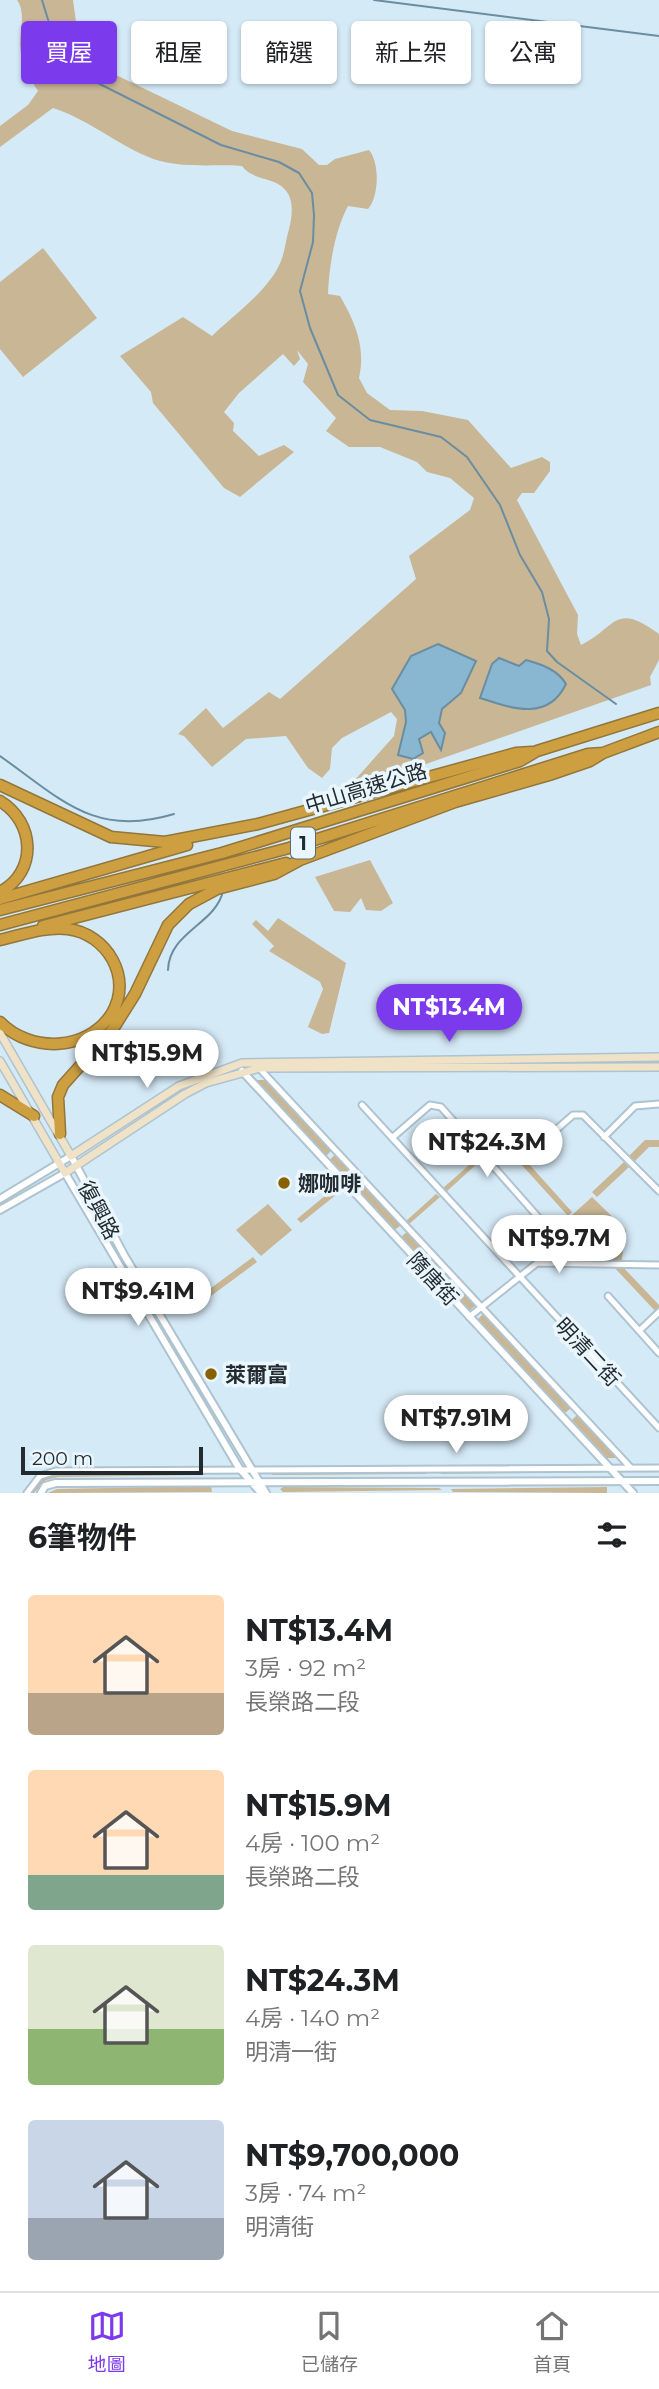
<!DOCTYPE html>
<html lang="zh-TW">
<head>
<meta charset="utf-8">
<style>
  :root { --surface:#fff; --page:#f2f2f2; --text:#202124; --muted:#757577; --line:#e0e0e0; --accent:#7c3aed }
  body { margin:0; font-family:Montserrat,"Noto Sans TC",sans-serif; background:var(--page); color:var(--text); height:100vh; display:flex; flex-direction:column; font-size:26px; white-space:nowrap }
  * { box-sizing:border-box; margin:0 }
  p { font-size:23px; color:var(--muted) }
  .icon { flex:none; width:38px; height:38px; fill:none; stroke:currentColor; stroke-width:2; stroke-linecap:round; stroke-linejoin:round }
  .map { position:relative; height:1493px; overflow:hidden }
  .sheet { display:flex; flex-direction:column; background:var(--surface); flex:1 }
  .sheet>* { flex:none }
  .top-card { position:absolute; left:21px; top:21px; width:618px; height:63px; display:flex; gap:14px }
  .scale { position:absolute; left:21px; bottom:18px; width:182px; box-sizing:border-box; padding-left:7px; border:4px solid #232b30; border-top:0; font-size:19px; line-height:24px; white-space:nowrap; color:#232b30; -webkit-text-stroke:5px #e9f6fe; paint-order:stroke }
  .price { position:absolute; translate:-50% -60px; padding:0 16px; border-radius:24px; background:#fff; color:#222; font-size:23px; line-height:46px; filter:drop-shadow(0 2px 4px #0008) }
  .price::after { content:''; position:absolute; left:50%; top:42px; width:21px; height:16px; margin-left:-10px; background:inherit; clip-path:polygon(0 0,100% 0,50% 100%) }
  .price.active { background:var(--accent); color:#fff }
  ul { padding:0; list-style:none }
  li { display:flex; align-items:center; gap:21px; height:175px; padding:0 28px }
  li span { display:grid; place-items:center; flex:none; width:196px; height:140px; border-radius:7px; color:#555 }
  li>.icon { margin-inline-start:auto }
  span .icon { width:84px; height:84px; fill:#fffc; stroke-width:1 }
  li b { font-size:30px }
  h2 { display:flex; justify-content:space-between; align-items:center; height:84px; padding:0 28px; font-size:30px }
  .pill { padding:0 24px; border-radius:7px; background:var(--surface); box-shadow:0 2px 5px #0004; font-size:24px; line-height:63px }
  .pill.active { background:var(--accent); color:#fff }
  .tabs { display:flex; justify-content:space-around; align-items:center; height:98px; border-top:2px solid var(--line); background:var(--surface); font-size:19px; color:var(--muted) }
  .tabs a { display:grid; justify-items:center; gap:4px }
  .tabs .active { color:var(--accent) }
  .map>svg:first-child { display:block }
  .green { fill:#c8b695 }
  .water { fill:#89b7d1; stroke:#6a8da1; stroke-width:2 }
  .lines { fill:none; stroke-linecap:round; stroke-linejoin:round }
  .stream { stroke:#6a8da1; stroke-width:2 }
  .minor-casing { stroke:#aec3d0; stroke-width:9 }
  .tertiary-casing { stroke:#aec3d0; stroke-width:10 }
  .secondary-casing { stroke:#aec3d0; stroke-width:10 }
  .motorway-casing { stroke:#92763b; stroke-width:13 }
  .minor { stroke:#fff; stroke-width:5 }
  .tertiary { stroke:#fff; stroke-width:6 }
  .secondary { stroke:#f0e2c6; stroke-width:7 }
  .motorway { stroke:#cd9f41; stroke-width:10 }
  .poi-dot { fill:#886200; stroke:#e9f6fe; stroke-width:2.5 }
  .labels { text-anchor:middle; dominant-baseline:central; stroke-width:7; stroke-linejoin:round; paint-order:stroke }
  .shield { fill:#e9f6fe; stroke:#5e686e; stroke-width:2 }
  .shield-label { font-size:19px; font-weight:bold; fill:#232b30 }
  .street-label { font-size:21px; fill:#232b30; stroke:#e9f6fe }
  .poi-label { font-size:21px; font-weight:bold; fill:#232b30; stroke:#e9f6fe; text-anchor:start }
</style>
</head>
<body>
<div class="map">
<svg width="659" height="1493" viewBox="0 0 659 1493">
  <rect width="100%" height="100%" fill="#d5eaf7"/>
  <path class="green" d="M17,0H73L81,57L88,65L116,75L232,131L302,149L319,165H327L335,159L369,150C380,163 379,197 368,209L348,206C335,230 329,266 328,294L340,296C355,322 366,347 359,378L367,393L390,410L422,411L468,420L511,468L542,457L550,462V471L534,493H522L517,500L578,615L577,634L581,645C617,627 614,601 659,634V660L650,677L651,685L426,764L354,781L394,736L397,719L391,712L342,738L332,748L330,769L322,778L308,768L286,736L246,739L212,767L184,736L178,734L206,708L223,728L269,692L280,699L416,579L409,556L470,510L474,498L450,478L427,472L417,462L380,447H349L326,431L336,418L303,382L308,364L297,350L300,359L294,366L283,354L239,393L224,412L234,423L233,431L259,456L284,445L294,452L240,497L224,488L153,403L151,392L120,356L183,317L212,336C234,314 269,291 281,261C285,251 286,239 289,229C292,218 294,202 287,192C276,176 254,182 242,166C215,164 186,168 160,161C125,151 91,120 53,108L0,147V126L28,105L38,91C29,77 20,62 20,44C20,30 26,13 17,0Z
    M43,248L97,318L23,377L0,349V282Z
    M370,860L393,903L381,911L366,910L361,898L350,912L334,911L315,877Z
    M278,918L346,963L329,1033L322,1034L308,1027L323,989L320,982L269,951L274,946L252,924L256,920L268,931Z
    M256,1080H269L333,1149L326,1156Z
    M502,1134L572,1212L568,1216L502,1143L486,1157L482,1152Z
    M645,1140H659V1147H649L633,1163L628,1157Z
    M336,1153L402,1224L395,1230L330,1160Z
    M477,1158L480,1161L445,1193L442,1189Z
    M624,1162L629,1167L597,1197L592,1192Z
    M338,1185L342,1190L301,1223L297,1219Z
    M436,1194L440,1197L408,1225L405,1222Z
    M592,1197L626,1230L621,1265L659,1305V1315L611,1264L554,1261L552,1233Z
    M268,1204L292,1230L261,1256L236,1230Z
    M408,1231L477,1304L469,1311L401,1237Z
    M253,1257L257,1262L211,1296L207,1291Z
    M484,1313L572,1407L565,1413L478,1319Z
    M578,1414L620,1458H607L572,1420Z
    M440,1470L597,1471V1472L441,1474Z
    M206,1471L205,1475L58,1477L46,1480L34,1493H29L36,1482L48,1473Z
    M428,1471L426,1474L273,1475L268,1472Z
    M211,1486L212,1492L48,1493L57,1489Z
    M283,1487L439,1488L442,1490L283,1492L280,1489Z
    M607,1487V1493L453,1492L451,1489Z"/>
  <path class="water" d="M438,644L476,661L461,693L442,709L439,723L445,733L441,750L431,732L419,739L423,753L413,759L398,755L406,722L405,710L392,689L411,656Z
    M499,658L519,666L526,660C541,664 558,670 566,684C548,722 511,708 480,698L492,664Z"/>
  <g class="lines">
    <path class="stream" d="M42,0L62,65L221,145L279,162L299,173L312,193L314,215L313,242L300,291L310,328L338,395L370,420L441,437L467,457L500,505L520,555L542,592L549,619L547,651L557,662L616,704
      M374,0L659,36
      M0,756C61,799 94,838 174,814
      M168,970C169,932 216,924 223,891"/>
    <g class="minor-casing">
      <path id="minor" d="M259,1068L631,1468
        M362,1105L659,1428
        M604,1137L635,1106L659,1104
        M392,1138L430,1105L441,1107L552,1233
        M541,1143L573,1115H583L659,1191
        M608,1296L659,1353
        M469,1317L537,1263L659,1265
        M639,1331L659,1312
        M27,1493L40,1476L56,1471L659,1468"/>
    </g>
    <g class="tertiary-casing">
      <path id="tertiary" d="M242,1071L633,1493
        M0,1199L71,1156L124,1255L266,1493
        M0,1210L65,1173L239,1468L261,1493
        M41,1493L45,1486L56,1483L659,1481"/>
    </g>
    <g class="secondary-casing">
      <path id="secondary" d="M0,1033L71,1156L179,1086L242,1063L659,1057
        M0,1061L65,1173L185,1094L206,1083L260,1068L659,1067"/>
    </g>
    <g class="motorway-casing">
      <path id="motorway" d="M0,785L111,837L165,842L258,824L516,753L532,752
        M0,801C35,822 38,872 0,892
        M0,899L187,845
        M0,910L222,853L520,761L537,751L659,713
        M0,925L289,848L588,754L603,753L659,732
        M43,926L286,863
        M0,940C21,935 47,926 68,929C107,934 133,978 112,1013C88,1052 30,1053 0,1022
        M0,1095L34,1116
        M60,1134L58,1097L63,1085L113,1029L135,994L168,925L189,904L217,889L274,874L300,860L455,802L549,775L590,761L603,753"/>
    </g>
    <use href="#minor" class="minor"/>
    <use href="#tertiary" class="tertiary"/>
    <use href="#secondary" class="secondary"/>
    <use href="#motorway" class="motorway"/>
  </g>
  <g class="poi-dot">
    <circle cx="284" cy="1183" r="7"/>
    <circle cx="211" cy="1374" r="7"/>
  </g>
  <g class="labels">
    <rect class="shield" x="291" y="827.5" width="24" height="31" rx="5"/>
    <g class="shield-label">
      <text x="303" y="843">1</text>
    </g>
    <g class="street-label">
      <text transform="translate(366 788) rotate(-17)">中山高速公路</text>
      <text transform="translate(99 1210) rotate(62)">復興路</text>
      <text transform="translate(433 1279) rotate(47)">隋唐街</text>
      <text transform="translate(588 1352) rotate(47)">明清二街</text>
    </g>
    <g class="poi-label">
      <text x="298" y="1183">娜咖啡</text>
      <text x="225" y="1374">萊爾富</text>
    </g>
  </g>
</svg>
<div class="scale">200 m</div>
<b class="price active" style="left:449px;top:1044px">NT$13.4M</b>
<b class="price" style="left:147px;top:1090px">NT$15.9M</b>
<b class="price" style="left:487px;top:1179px">NT$24.3M</b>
<b class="price" style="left:559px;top:1275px">NT$9.7M</b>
<b class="price" style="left:138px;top:1328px">NT$9.41M</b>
<b class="price" style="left:456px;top:1455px">NT$7.91M</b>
<div class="top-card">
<a class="pill active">買屋</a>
<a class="pill">租屋</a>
<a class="pill">篩選</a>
<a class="pill">新上架</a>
<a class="pill">公寓</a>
</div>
</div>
<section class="sheet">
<h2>6筆物件<svg class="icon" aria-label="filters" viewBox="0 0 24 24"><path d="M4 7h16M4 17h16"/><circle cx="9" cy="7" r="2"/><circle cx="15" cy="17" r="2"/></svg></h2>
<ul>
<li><span style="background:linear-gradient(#ffd9b3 70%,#b9a48a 0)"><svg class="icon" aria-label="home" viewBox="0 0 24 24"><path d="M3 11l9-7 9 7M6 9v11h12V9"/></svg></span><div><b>NT$13.4M</b><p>3房 · 92 m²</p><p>長榮路二段</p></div></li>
<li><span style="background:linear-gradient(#ffd9b3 75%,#7fa58c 0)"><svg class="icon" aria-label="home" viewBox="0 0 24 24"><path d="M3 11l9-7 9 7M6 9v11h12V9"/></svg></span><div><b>NT$15.9M</b><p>4房 · 100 m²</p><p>長榮路二段</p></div></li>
<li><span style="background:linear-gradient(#dfe7d0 60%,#8fb573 0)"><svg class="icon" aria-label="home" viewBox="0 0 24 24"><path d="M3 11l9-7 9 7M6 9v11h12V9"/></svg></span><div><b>NT$24.3M</b><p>4房 · 140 m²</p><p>明清一街</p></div></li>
<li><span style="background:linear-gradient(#c9d6e8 70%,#9aa5b1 0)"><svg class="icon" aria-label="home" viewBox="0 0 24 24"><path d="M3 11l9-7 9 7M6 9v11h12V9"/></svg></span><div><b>NT$9,700,000</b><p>3房 · 74 m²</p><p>明清街</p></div></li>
</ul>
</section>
<nav class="tabs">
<a class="active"><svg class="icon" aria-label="map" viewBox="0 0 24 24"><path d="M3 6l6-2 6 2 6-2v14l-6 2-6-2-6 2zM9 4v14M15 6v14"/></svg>地圖</a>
<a><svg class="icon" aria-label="saved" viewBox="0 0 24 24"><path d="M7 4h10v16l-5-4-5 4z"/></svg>已儲存</a>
<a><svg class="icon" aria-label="home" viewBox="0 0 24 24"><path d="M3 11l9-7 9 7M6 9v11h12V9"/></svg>首頁</a>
</nav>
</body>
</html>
